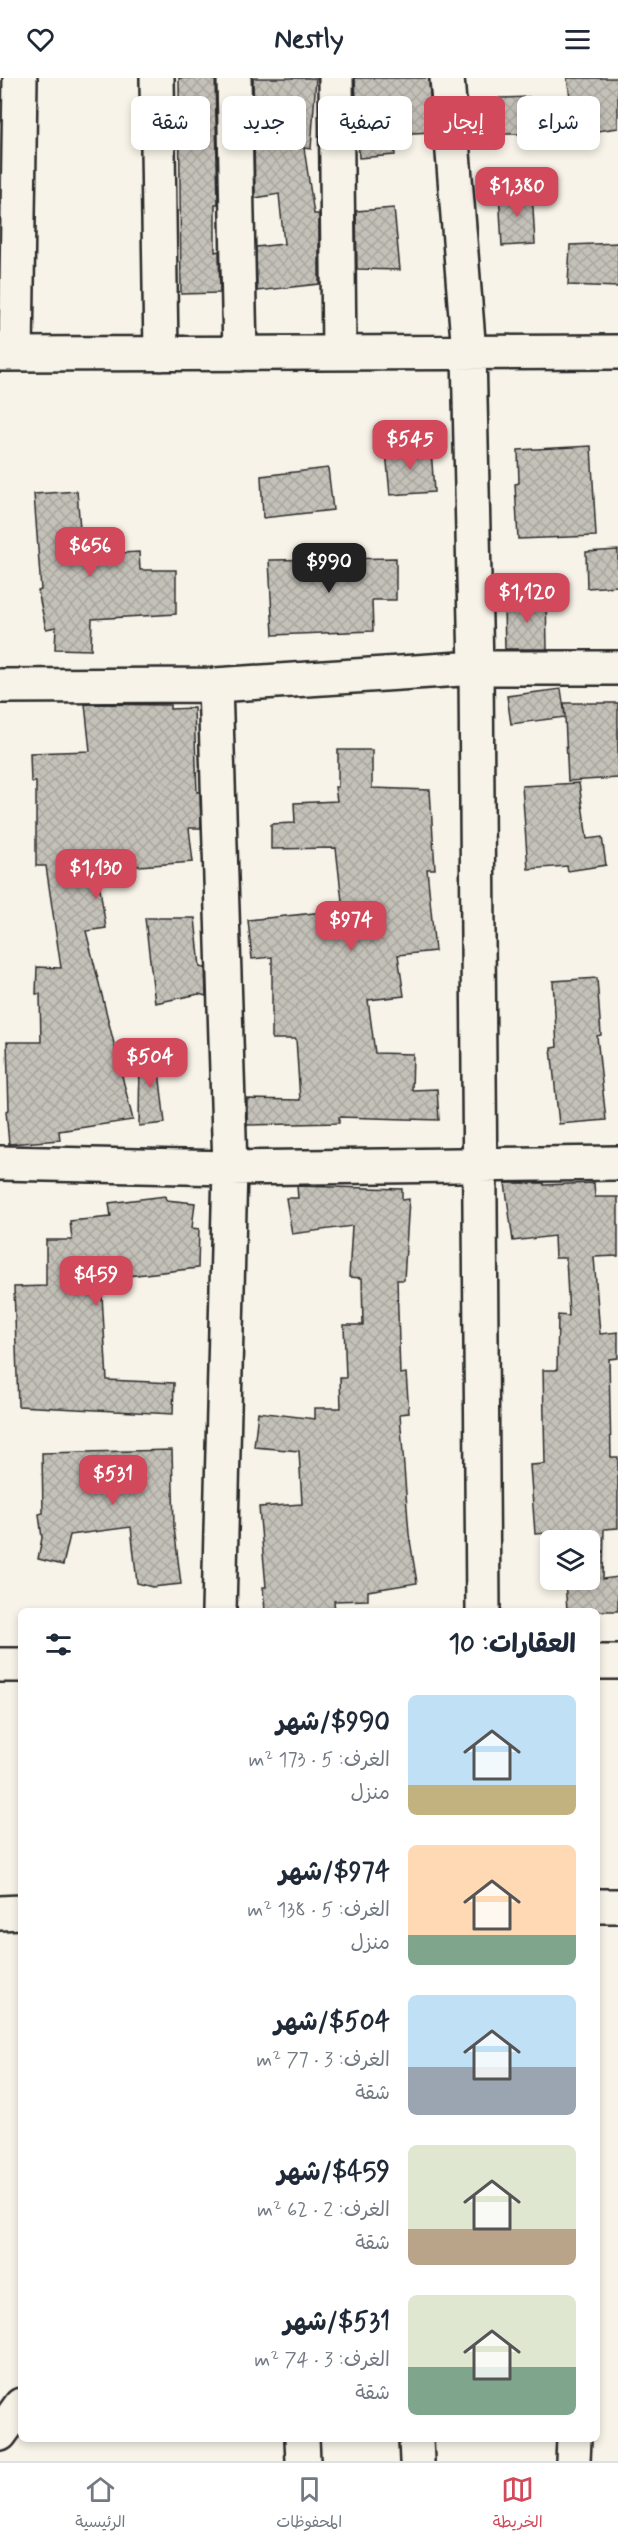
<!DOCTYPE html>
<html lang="ar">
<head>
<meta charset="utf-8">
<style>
  :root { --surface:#fff; --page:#f6f6f7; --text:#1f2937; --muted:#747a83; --line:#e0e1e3; --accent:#d1495b }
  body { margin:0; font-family:Mynerve,"Playpen Sans Arabic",sans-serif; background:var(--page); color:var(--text); direction:rtl; height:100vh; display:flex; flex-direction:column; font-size:22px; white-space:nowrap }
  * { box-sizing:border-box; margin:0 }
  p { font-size:20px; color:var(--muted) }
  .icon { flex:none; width:33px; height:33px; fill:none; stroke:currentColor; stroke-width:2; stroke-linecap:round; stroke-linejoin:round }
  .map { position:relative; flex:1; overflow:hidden; direction:ltr }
  .panel { position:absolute; left:18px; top:1530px; width:582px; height:834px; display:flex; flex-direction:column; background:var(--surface); border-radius:9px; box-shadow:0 3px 9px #0003; direction:rtl }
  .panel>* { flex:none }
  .guide { position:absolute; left:18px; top:18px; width:582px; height:54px; direction:rtl; display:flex; gap:12px }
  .buttons { position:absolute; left:540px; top:1452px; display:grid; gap:12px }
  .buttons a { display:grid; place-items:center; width:60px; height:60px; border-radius:9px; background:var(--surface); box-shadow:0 3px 9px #0003; font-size:30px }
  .price { position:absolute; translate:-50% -51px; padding:0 14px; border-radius:12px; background:var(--accent); color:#fff; font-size:20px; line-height:39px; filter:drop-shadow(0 2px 3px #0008) }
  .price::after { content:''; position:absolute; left:50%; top:36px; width:18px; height:14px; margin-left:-9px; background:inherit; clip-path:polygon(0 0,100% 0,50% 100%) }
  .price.selected { background:#222; color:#fff }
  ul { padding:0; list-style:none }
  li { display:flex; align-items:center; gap:18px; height:150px; padding:0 24px }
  li span { display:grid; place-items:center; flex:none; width:168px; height:120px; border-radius:9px; color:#555 }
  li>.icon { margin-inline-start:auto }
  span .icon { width:72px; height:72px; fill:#fffc; stroke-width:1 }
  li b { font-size:26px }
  h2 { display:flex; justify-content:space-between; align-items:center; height:72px; padding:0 24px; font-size:26px }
  .chip { padding:0 21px; border-radius:9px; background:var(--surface); box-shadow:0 3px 9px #0003; font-size:21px; line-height:54px }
  .chip.selected { background:var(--accent); color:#fff }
  header { display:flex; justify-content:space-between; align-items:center; height:78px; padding:0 24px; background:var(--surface); font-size:27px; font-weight:700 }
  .tabs { display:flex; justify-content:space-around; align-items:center; height:84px; border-top:2px solid var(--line); background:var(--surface); font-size:16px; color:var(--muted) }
  .tabs a { display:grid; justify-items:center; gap:3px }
  .tabs .selected { color:var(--accent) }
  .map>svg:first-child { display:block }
  .building { fill:url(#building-cross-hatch); stroke:#2b2b2b; stroke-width:1.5 }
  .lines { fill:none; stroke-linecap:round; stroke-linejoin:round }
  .minor-casing { stroke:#2b2b2b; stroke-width:38 }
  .minor { stroke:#f7f3e8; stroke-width:33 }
</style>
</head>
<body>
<header><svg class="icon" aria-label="menu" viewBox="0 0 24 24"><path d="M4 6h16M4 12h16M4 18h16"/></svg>Nestly<svg class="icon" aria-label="heart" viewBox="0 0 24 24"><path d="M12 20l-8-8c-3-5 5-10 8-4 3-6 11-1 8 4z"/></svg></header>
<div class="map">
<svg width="618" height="2383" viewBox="0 0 618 2383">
  <defs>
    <pattern id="building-cross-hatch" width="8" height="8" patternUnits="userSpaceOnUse" patternTransform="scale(1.5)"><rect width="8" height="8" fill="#c4c1b9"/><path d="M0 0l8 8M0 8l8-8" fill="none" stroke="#a9a69f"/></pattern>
  </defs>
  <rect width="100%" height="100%" fill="#f7f3e8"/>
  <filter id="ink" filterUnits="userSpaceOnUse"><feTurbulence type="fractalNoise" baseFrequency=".0167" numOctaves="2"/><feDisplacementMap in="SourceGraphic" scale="12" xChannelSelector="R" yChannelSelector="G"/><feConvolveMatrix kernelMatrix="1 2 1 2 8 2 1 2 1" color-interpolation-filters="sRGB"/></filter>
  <g filter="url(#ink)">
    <path class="building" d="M179,0H215L218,126H215V174L219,173L220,215L181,216Z
      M253,0H316L311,71L304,70L314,136H319V206L257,213L256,169L284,166L279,116L255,120Z
      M355,0H429L432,54L394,56L395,77L359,80Z
      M567,0H618V50L576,56Z
      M529,19L530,56H499V20Z
      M532,112L535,166L502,168L499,114Z
      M394,130L400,192L357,191L356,133Z
      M618,165V209L568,207L570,167Z
      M591,368L596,458L518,461L515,406L519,405L518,372Z
      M431,370L434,414L390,417L386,373Z
      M328,390L333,432L263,440L261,398Z
      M77,413L82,477L139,474L140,492H176V536L92,541L91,572L55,571L56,549L46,551L38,513L41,512L34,416Z
      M618,472V508L587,510L586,474Z
      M396,480V522H372L373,553L273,557L269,482Z
      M521,514L546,517L547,571H505L504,530H520Z
      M561,611L565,638L564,625H618V700L568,703L565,639L511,646L507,618Z
      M85,626L170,627V631L194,630L197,714H200L201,750H189L193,784L97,791L106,850L86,853L133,1042L59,1053L60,1062L9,1066L6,1033L9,1032L7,964H41L40,916H36L37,889L61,890L46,788H36V704H31L30,675L90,673Z
      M338,672H372V710L430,712L435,791H427L435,873L398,877L404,918L368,922L375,975L413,976L412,1012L437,1011L439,1042L339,1039V1045L247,1047V1021L300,1022L296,961H272V879L252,881L248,842L343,832L336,770L271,771V746L295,745L294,725L337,723L335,709H338Z
      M579,705L587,761L602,759L606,787L568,793L567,788L528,791L522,708Z
      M145,840H195L200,889L205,890L206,918L199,916L155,925Z
      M597,900L601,957L597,958L606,1042L559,1046L551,970L557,969L553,903Z
      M156,968L165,1045L139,1048L140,969Z
      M505,1105H544V1107L594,1105L595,1119H618V1178L594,1179L600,1256L618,1254V1280L609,1281L611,1379H618V1450L604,1451L603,1501L618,1499V1533H567L565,1502H590V1462H565V1454L535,1456L530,1387L545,1386L543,1292H557L558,1237L569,1238L566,1180H555L554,1158L513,1163Z
      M297,1108L402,1111V1122L409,1121L404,1202H397L400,1296L406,1295L409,1335L400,1336L409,1456L417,1505L368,1513V1522L334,1523L335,1533H265L263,1509H266L259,1429L302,1426L299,1373L254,1369L258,1334L315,1341V1330H341L340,1300H346L344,1247H363L362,1200L349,1199L352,1148L292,1156L286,1120H298Z
      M165,1118L166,1122L195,1125L192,1150L199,1151L198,1190L101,1201L107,1302L174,1305L173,1336L18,1328L14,1209L46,1208V1162H72L70,1143L111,1139L109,1125Z
      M172,1372L174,1449L181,1506L152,1509L137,1505L131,1449L70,1457L63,1487L38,1481L42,1460L39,1436L43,1435L42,1375Z"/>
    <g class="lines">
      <g class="minor-casing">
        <path id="minor" d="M157,0L161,276
          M234,0L240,276
          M336,0L339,275
          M447,0L469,275L476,590L483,1533
          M0,276L618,274
          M16,276L20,0
          M215,607L230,1090L219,1533
          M0,608L215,607L476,590H618
          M0,1085L230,1090L618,1085
          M597,1584H618
          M0,1587H21
          M597,1828H618
          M0,1835L21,1834
          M0,2356L21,2327
          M302,2361L303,2383
          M416,2361L417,2383
          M573,2383L574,2361"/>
      </g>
      <use href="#minor" class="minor"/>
    </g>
  </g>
</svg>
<div class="buttons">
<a><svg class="icon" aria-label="layers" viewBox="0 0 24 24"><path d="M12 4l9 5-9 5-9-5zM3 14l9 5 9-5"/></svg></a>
</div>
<b class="price" style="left:517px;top:140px">$1,380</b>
<b class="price" style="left:410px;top:393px">$545</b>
<b class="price" style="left:90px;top:500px">$656</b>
<b class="price selected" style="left:329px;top:516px">$990</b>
<b class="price" style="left:527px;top:546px">$1,120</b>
<b class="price" style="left:96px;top:822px">$1,130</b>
<b class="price" style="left:351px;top:874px">$974</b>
<b class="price" style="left:150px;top:1011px">$504</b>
<b class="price" style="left:96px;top:1229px">$459</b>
<b class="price" style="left:113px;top:1428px">$531</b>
<div class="guide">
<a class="chip">شراء</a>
<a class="chip selected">إيجار</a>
<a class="chip">تصفية</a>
<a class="chip">جديد</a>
<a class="chip">شقة</a>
</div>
<section class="panel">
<h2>العقارات: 10<svg class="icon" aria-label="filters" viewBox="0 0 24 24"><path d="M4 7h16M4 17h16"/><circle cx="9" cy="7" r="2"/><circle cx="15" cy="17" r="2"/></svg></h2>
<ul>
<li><span style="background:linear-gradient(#bfe0f5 75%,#c2b280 0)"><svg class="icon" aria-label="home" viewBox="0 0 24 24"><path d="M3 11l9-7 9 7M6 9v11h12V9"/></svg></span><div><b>$990/شهر</b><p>الغرف: 5 · 173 m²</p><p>منزل</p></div></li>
<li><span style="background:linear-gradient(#ffd9b3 75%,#7fa58c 0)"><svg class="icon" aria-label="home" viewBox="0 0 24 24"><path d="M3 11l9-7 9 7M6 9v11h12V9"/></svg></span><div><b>$974/شهر</b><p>الغرف: 5 · 138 m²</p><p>منزل</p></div></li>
<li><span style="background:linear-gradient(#bfe0f5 60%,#9aa5b1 0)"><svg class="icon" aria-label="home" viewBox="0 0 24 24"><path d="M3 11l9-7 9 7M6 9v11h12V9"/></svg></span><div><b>$504/شهر</b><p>الغرف: 3 · 77 m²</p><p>شقة</p></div></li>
<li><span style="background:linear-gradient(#dfe7d0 70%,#b9a48a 0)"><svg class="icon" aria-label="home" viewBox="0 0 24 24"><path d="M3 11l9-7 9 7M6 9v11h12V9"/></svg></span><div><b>$459/شهر</b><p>الغرف: 2 · 62 m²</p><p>شقة</p></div></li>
<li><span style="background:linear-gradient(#dfe7d0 60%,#7fa58c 0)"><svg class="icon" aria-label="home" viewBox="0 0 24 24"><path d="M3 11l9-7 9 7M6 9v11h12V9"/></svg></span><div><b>$531/شهر</b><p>الغرف: 3 · 74 m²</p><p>شقة</p></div></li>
</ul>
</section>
</div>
<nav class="tabs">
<a class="selected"><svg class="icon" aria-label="map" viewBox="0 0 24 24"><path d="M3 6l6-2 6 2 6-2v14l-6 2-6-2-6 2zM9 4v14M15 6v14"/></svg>الخريطة</a>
<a><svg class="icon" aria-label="saved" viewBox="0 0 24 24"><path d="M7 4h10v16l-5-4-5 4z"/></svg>المحفوظات</a>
<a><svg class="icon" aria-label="home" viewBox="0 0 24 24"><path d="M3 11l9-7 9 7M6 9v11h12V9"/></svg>الرئيسية</a>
</nav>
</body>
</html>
